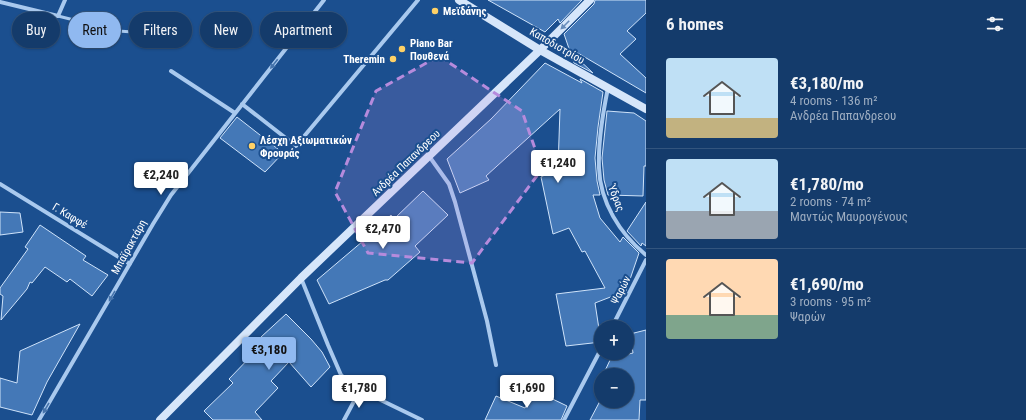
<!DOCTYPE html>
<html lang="en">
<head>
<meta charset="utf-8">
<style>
  :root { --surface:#143b6b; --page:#1d4271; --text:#f1f3f6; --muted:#9dadc1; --line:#33557e; --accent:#90b9f0 }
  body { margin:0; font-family:"Roboto Condensed",sans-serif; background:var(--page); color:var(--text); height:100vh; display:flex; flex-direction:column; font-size:15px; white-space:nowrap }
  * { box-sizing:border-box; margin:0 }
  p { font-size:13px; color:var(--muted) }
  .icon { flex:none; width:22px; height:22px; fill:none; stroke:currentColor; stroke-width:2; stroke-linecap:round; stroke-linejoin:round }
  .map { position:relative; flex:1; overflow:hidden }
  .panel { display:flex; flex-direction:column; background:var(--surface); width:380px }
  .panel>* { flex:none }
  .guide { position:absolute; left:12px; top:12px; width:380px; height:36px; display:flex; gap:8px }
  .controls { position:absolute; left:594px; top:320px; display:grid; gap:8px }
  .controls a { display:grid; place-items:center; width:40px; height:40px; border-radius:50%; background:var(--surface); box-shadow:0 1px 3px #0004,0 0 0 1px var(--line); font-size:20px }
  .price { position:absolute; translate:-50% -34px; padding:0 9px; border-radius:4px; background:#fff; color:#222; font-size:13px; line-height:26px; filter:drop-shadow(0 1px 2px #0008) }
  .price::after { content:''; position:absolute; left:50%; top:24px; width:12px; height:9px; margin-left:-6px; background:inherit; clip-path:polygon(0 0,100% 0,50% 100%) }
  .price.selected { background:var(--accent); color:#111 }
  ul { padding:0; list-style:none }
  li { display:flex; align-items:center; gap:12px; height:100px; padding:0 20px }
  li+li { border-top:1px solid var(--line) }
  li span { display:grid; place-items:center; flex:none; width:112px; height:80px; border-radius:4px; color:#555 }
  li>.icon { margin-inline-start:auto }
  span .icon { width:48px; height:48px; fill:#fffc; stroke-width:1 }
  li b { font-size:17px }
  h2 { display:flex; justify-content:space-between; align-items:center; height:48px; padding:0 20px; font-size:17px }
  .tag { padding:0 14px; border-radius:18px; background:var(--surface); box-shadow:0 1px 3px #0004,0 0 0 1px var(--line); font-size:14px; line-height:36px }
  .tag.selected { background:var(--accent); color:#111 }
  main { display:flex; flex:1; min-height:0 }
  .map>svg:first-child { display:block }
  .building { fill:#4478b7; stroke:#cfe3fa }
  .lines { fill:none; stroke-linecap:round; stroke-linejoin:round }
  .lane { stroke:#a9c9ee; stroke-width:3 }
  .street { stroke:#a9c9ee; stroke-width:4 }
  .secondary { stroke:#d6e6fa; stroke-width:8 }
  .oneway { fill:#668bba }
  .oneway2 { fill:#4674ac }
  .marked { fill:#b68bdc; fill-opacity:0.2; stroke:#b68bdc; stroke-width:3; stroke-dasharray:8 5; stroke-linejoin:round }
  .poi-dot { fill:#ffd166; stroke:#1b4f8f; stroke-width:1.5 }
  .labels { text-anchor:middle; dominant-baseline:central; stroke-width:4; stroke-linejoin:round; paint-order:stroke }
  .poi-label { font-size:11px; font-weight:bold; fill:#fff; stroke:#1b4f8f; text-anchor:start }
  .street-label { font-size:11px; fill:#fff; stroke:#1b4f8f }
</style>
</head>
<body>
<main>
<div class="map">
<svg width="646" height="420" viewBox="0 0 646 420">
  <rect width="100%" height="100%" fill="#1b4f8f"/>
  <path class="building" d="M488,0H582L560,23L558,19L545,32Z
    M595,0H646V13L627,31L636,39L620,54L646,78V93L576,52L574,55L593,73L574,63L564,34L594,4Z
    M545,63L582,83L580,79L603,92L598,127L595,158L597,181L600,195H593L600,218L620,242L623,237L639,253L626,291L595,303L601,342L566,346L556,294L605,288L585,251L582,252L569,228L553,234L541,177L558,168L560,109L486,176L489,180L460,193L447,159L491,119Z
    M607,111L634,113L646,121V166H644L643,196L608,195L604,180L602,158Z
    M237,117L283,153L265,172L220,138Z
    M423,191L448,215L415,246L420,252L388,280H385L329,304L317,280L363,241L391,215L394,219Z
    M646,202V246L642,243L641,246L627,231Z
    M0,212L20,213L23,232L0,235Z
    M40,225L86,256L83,260L108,275L92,296L70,279L67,282L45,267L32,283L30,282L27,289L1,320L3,296L0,294V288L28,249L25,247Z
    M286,314L311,339L322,352L330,367L311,387L289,362L271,381L278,388L255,412L262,420H213L204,411L233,383L229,379L253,354L248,349Z
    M80,324L47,382L32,415L0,407V378L17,383L20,351Z
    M646,330V400H640L639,420H590L600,401H627V375H603L611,358L633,353L630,334Z
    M534,390L567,406L561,420H485L496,396L525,408Z"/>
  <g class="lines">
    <path class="lane" d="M58,16L118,31L133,32L147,21"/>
    <path class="street" d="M0,2L58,16L65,0
      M171,71L235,113
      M608,88C603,112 598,143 599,168C600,202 620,234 646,255
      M242,104L296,146L418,0
      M429,156L449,184L455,202L487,321L496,365
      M0,184L130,264
      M301,278L328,345L341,375L351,385L360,390L422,420
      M612,327L646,260
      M39,420L153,224L171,195L324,0
      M344,420L360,390
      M564,420L601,349"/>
    <path class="secondary" d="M459,0L540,50L646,109
      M160,420L301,278L540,50L590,0"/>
  </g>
  <defs><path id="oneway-solid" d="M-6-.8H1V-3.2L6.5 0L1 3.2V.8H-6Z"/></defs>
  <use class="oneway" href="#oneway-solid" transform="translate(565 25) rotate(135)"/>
  <g class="oneway2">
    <use href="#oneway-solid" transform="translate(274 64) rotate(128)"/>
    <use href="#oneway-solid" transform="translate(112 296) rotate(120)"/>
    <use href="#oneway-solid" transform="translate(46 408) rotate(120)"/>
  </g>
  <path class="marked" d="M439,56L522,111L542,169L472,263L368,253L335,192L376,91Z"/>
  <g class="poi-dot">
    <circle cx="435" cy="11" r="4"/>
    <circle cx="402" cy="49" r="4"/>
    <circle cx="393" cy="59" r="4"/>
    <circle cx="252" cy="146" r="4"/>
  </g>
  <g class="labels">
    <g class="poi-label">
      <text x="443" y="11">Μεϊδάνης</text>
      <text x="410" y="43">Piano Bar<tspan x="410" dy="13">Πουθενά</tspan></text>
      <text x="385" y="59" text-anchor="end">Theremin</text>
      <text x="260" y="140">Λέσχη Αξιωματικών<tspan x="260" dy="13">Φρουράς</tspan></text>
    </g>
    <g class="street-label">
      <text transform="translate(557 46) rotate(30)">Καποδιστρίου</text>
      <text transform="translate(406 163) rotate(-44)">Ανδρέα Παπανδρεου</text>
      <text transform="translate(616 198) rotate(69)">Ύδρας</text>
      <text transform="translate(70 216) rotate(31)">Γ. Καφφέ</text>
      <text transform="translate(129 247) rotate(-61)">Μπαϊρακτάρη</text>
      <text transform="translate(621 290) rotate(-63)">Ψαρών</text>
    </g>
  </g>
</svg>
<div class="controls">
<a>+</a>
<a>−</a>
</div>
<b class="price" style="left:558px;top:184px">€1,240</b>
<b class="price" style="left:161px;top:196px">€2,240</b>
<b class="price" style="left:383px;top:250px">€2,470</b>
<b class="price selected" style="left:269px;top:371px">€3,180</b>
<b class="price" style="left:359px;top:409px">€1,780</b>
<b class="price" style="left:527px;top:409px">€1,690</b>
<div class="guide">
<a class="tag">Buy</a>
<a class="tag selected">Rent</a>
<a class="tag">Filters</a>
<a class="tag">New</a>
<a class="tag">Apartment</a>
</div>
</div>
<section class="panel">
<h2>6 homes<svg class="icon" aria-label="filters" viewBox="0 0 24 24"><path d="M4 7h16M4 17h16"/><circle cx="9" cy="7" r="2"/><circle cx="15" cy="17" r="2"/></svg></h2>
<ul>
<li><span style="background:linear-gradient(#bfe0f5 75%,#c2b280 0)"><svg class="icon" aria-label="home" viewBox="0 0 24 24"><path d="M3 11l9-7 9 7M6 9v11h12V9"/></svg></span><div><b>€3,180/mo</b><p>4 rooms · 136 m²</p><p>Ανδρέα Παπανδρεου</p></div></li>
<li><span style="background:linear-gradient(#bfe0f5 65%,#9aa5b1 0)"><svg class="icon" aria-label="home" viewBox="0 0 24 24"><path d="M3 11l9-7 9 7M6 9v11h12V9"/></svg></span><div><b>€1,780/mo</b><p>2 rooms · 74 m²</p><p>Μαντώς Μαυρογένους</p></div></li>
<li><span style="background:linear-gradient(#ffd9b3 70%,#7fa58c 0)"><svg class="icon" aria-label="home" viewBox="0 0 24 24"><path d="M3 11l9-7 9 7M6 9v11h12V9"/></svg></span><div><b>€1,690/mo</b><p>3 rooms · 95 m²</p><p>Ψαρών</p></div></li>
</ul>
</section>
</main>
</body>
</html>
